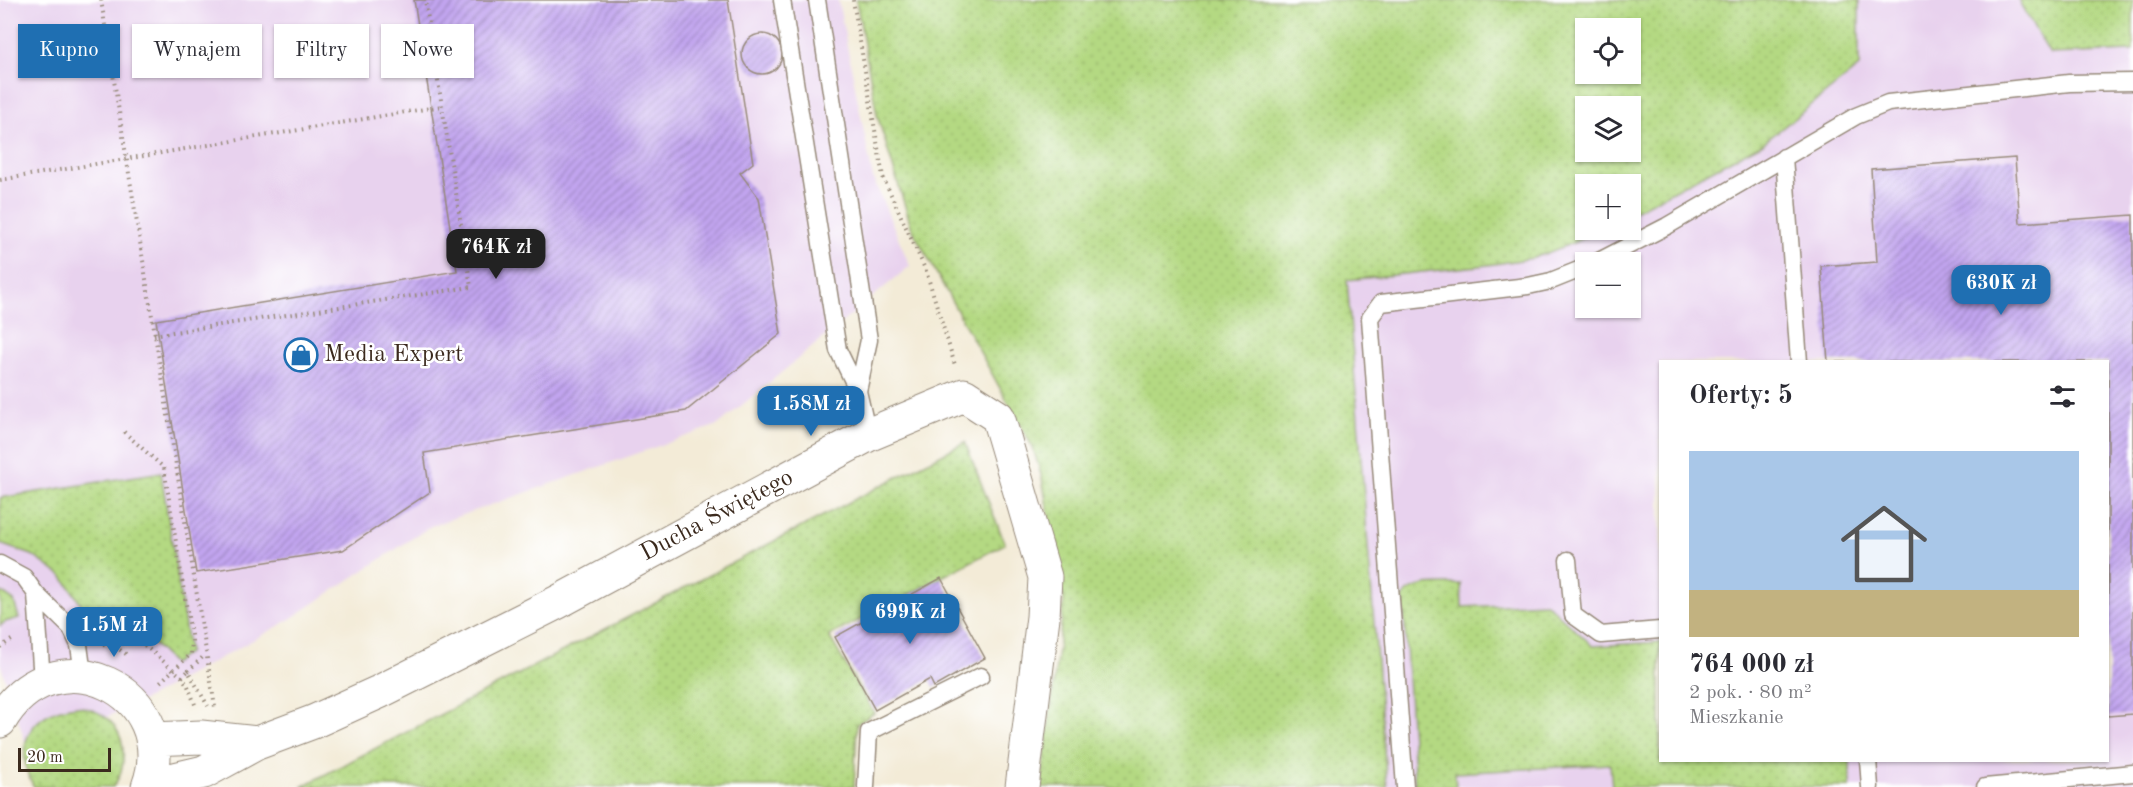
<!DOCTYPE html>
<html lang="pl">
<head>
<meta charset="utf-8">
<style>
  :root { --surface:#fff; --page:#f7f7f7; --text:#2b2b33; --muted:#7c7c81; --line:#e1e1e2; --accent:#1f6fb2 }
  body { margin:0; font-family:"Old Standard TT",serif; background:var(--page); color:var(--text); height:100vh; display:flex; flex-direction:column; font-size:22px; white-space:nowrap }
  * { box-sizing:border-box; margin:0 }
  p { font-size:20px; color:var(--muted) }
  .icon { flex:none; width:33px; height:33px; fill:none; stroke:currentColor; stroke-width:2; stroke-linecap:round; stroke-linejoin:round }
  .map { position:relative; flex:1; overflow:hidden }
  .details { position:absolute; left:1659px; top:360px; width:450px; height:402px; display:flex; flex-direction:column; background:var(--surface); border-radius:0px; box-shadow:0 2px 4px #0004 }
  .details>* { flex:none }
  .hud { position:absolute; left:18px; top:24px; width:570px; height:54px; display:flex; gap:12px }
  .fabs { position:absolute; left:1575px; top:18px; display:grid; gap:12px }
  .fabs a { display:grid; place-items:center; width:66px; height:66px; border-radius:0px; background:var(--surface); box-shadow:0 2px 4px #0004; font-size:30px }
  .scale { position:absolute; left:18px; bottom:15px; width:93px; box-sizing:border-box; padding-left:6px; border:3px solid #3b2a1e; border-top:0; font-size:16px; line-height:21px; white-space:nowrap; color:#3b2a1e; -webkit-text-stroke:4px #fff; paint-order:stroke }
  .price { position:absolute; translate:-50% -51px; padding:0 14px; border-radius:12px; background:var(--accent); color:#fff; font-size:20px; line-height:39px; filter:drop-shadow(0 2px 3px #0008) }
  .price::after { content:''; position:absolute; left:50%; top:36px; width:18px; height:14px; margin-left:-9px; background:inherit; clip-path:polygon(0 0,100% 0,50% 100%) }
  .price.active { background:#222; color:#fff }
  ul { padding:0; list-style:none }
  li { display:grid; align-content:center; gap:12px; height:318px; padding:0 30px }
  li+li { border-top:2px solid var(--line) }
  li span { display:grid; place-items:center; height:186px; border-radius:0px; color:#555 }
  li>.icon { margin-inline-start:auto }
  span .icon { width:108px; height:108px; fill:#fffc; stroke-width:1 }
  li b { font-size:26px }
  h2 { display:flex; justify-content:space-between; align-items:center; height:72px; padding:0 30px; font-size:26px }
  .chip { padding:0 21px; border-radius:0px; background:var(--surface); box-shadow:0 2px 4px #0004; font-size:21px; line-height:54px }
  .chip.active { background:var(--accent); color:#fff }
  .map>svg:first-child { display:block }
  .built { fill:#e8d2ee; fill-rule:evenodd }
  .grass { fill:url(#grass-dots); stroke:#788250; stroke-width:1.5; fill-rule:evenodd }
  .building { fill:url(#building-hatch) }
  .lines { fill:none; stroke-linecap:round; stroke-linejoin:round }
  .lane-casing { stroke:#978a7a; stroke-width:19 }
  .street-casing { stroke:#978a7a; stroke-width:35 }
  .path { stroke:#978a7a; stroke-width:4; stroke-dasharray:1.5 4.5; stroke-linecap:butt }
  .lane { stroke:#fff; stroke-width:16 }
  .street { stroke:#fff; stroke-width:33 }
  .labels { text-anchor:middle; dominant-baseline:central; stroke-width:5; stroke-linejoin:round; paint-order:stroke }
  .poi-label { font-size:24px; fill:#3b2a1e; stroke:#fff; text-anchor:start }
  .street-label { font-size:24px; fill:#3b2a1e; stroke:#fff }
</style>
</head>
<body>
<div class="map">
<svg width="2133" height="787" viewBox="0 0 2133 787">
  <defs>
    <pattern id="grass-dots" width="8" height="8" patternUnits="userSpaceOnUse" patternTransform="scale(1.5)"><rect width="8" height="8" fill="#b4d982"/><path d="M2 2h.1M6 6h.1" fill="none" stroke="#9cba70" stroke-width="1.8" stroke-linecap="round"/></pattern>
    <pattern id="building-hatch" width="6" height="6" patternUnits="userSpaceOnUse" patternTransform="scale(1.5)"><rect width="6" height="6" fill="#c2a5f0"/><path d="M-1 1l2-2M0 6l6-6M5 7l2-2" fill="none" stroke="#9f87c2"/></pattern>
  </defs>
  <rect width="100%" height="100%" fill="#fff"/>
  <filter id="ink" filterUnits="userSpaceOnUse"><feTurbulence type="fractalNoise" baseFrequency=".0167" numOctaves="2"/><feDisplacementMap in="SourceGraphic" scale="12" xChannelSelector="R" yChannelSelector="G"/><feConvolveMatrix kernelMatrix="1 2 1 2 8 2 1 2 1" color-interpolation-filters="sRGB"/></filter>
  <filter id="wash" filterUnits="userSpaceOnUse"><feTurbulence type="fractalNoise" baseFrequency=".008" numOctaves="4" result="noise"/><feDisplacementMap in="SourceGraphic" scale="24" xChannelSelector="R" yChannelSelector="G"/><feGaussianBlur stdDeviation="1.35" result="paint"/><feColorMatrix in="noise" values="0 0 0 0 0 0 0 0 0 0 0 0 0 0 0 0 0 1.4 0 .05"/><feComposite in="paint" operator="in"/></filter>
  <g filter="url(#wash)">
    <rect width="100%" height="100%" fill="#f3ebd7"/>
    <path class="built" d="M0,0H838L873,178L910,266L718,425L431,526L284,623L144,700L35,749L27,748L0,663Z
      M1859,0H2018L2050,54L2133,51V787H1387L1347,280L1534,258L1573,243L1600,230H1630L1631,213L1763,143L1859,67ZM1586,262H1630V308H1586ZM1660,362H2108V760H1660Z"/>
    <path class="grass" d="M856,0H1859V67L1763,143L1631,213L1630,184H1586V230H1600L1573,243L1534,258L1488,265L1347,280L1387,787H1041L1064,601L1042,478L1033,448L912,229L877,115ZM1586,28H1630V74H1586ZM1586,106H1630V152H1586Z
      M2018,0H2133V51L2050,54Z
      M965,442L1005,544L829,636L874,713L857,724L854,787H301Z
      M161,472L189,652L173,664C145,633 135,627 93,622L63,577L32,555L0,544V498Z
      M1461,584L1462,607L1546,603L1593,646L1660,642V760L1850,761V787H1612L1610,764L1455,773L1456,787H1415L1403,598C1412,580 1444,585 1461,584Z
      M0,591L14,601L19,618L5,622L0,626Z
      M78,706C89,708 99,711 108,719C127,736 128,767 113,787H34C11,746 31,709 78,706Z"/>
    <g id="blocks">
      <path class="building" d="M414,0H728L753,163L740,173L759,198L781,334L686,411L424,453L430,492L343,550L196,573L156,320L457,271Z
        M742 54a20 20 0 1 1 40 0a20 20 0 1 1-40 0Z
        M2015,158L2020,223L2133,215V714L2108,716V362H1828L1821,266L1877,262L1871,169Z
        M941,578L985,658L934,687L930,679L875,710L835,637Z"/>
    </g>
  </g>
  <g filter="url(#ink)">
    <use href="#blocks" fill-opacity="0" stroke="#978a7a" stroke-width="1.5"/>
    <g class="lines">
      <g class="lane-casing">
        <path id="lane" d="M782,0L838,350L858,391L868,435
          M817,0L869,340L858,391
          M1784,157L1799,362
          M1597,262L1667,226L1856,116L1888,103L2069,83L2133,82
          M1568,560L1573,615L1601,635L1660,630
          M0,564L24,577L36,594L71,628L79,645L83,675
          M36,594L42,681
          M1868,760L1870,787
          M866,787L869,732L981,676
          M1405,787L1370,318L1381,303L1528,286L1551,281L1586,267
          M1985,787L2133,773"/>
      </g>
      <g class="street-casing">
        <path id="street" d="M0,721C54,628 183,692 148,787
          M152,739L201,737L257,743
          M149,785L204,772L257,743L313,722L379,692L558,602L868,435L964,395L998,417L1045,577L1043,617L1022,787"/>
      </g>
      <path class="path" d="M101,0L215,707
        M853,0L883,177L926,271L955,365
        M0,180L442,106
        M154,335L471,287L425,0
        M124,432L164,468L192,641L191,654L159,683
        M96,627L112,626L137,639L182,677L188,686L196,707
        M103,645L114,646L126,654
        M0,647L15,638
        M188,671L205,655
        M182,677L188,671L208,706"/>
      <use href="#lane" class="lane"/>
      <use href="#street" class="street"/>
    </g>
  </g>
  <defs>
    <g id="shop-ring" transform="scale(1.725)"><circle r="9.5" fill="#fff" stroke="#1f6fb2" stroke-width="1.5"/><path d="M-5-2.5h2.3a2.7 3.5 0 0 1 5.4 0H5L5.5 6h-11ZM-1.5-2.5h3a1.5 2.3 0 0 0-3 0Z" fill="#1f6fb2"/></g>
  </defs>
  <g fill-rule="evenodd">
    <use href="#shop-ring" x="301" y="355"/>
  </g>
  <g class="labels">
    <g class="poi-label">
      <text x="324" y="355">Media Expert</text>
    </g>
    <g class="street-label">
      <text transform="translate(717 516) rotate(-28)">Ducha Świętego</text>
    </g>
  </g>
</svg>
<div class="fabs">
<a><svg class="icon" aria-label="locate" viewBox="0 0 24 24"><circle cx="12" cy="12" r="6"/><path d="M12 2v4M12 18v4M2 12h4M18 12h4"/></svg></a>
<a><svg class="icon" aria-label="layers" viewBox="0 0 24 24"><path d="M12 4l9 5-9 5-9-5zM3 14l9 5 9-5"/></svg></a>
<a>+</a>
<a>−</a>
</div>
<div class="scale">20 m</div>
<b class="price active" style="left:496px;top:280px">764K zł</b>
<b class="price" style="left:2001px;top:316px">630K zł</b>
<b class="price" style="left:811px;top:437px">1.58M zł</b>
<b class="price" style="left:910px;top:645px">699K zł</b>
<b class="price" style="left:114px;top:658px">1.5M zł</b>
<div class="hud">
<a class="chip active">Kupno</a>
<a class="chip">Wynajem</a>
<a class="chip">Filtry</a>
<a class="chip">Nowe</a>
</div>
<section class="details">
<h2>Oferty: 5<svg class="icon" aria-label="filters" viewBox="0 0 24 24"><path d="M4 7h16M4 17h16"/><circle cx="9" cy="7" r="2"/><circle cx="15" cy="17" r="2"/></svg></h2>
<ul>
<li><span style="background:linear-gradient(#a9c7e8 75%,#c2b280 0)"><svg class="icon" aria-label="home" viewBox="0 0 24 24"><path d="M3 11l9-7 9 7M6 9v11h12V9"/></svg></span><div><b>764 000 zł</b><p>2 pok. · 80 m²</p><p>Mieszkanie</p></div></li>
</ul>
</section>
</div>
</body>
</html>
